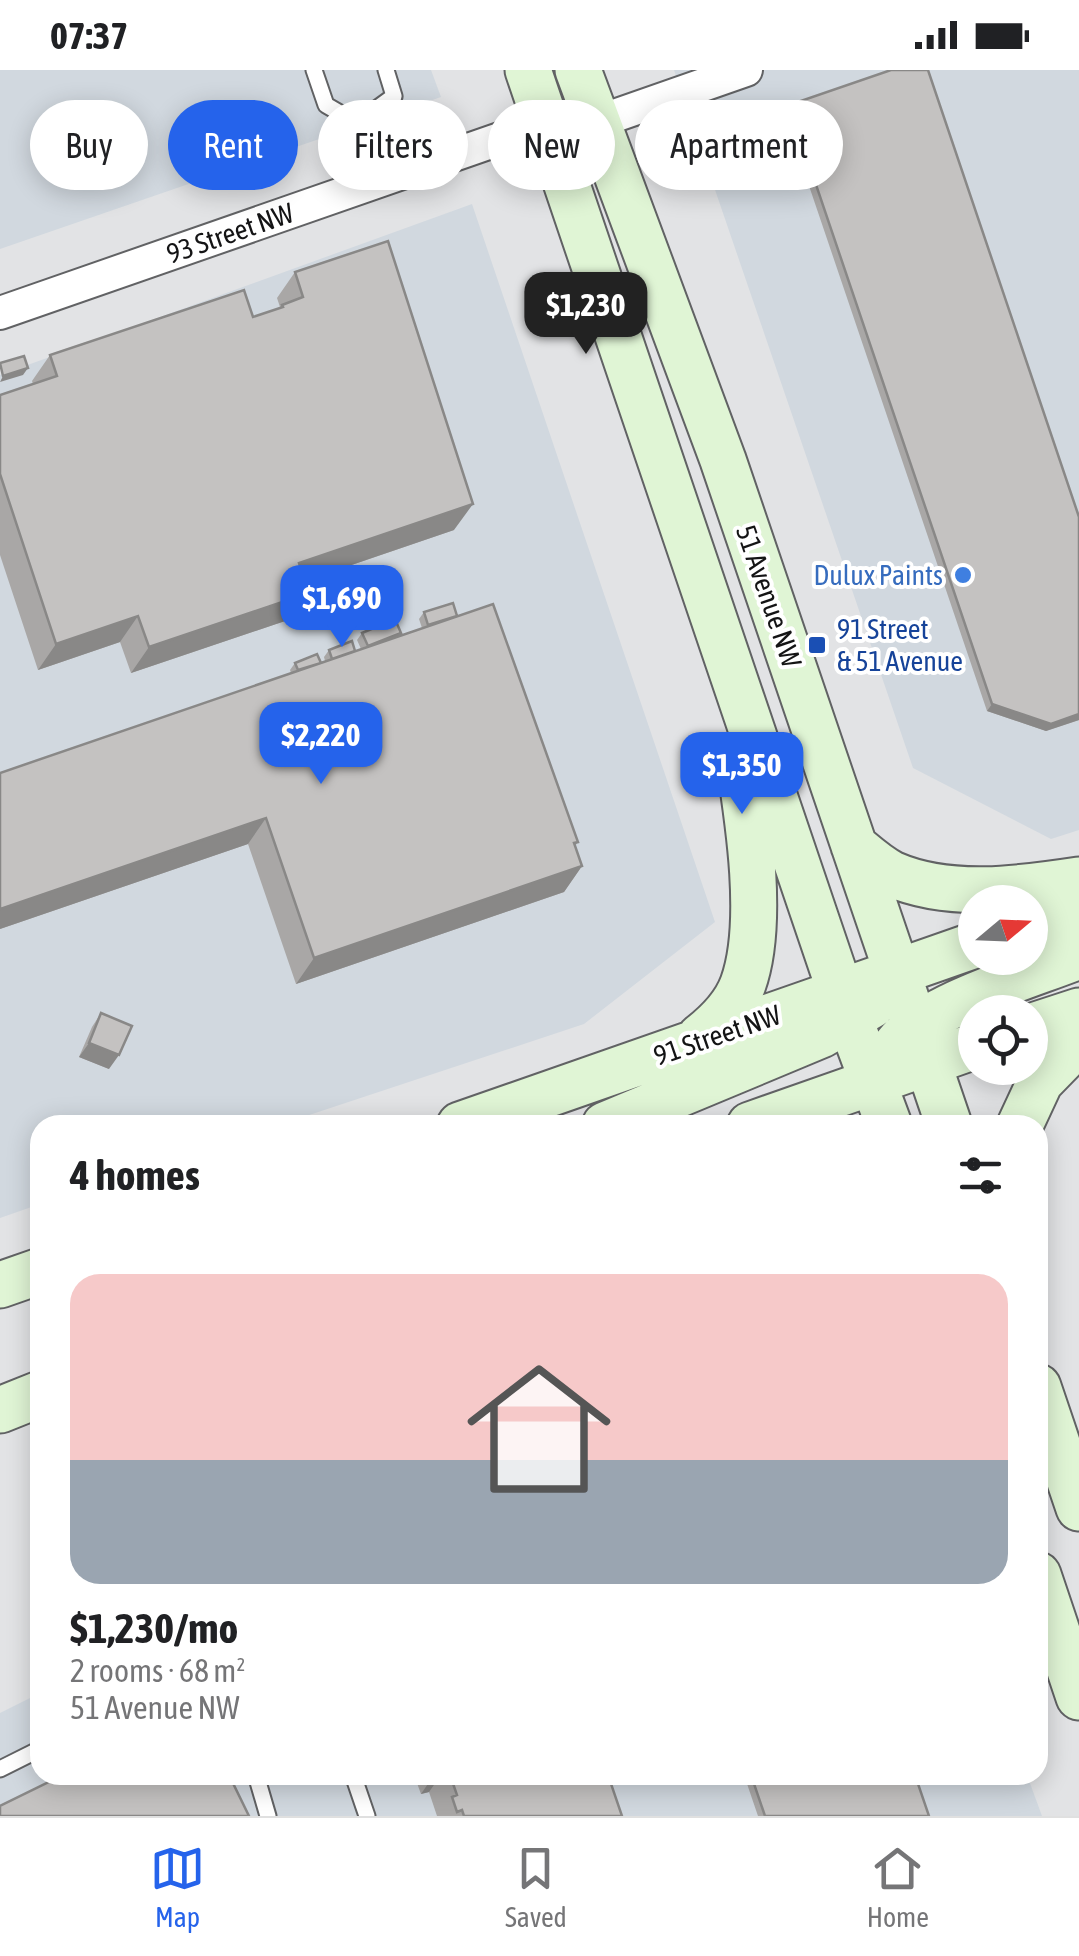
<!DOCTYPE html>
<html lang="en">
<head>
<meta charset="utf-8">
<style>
  :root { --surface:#fff; --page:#f6f6f6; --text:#202124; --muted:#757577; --line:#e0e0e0; --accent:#2563eb }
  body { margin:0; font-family:"Asap Condensed",sans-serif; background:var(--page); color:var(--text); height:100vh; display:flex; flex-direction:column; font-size:38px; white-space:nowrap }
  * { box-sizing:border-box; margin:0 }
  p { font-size:32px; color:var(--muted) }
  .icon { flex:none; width:55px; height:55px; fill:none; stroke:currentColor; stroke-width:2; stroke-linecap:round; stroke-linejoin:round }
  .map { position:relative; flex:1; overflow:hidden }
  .panel { position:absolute; left:30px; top:1045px; width:1018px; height:670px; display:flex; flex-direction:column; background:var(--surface); border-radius:30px; box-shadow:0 5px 25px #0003 }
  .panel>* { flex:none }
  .guide { position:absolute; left:30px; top:30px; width:1020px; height:90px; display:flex; gap:20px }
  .needle { width:65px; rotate:71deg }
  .tools { position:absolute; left:958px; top:815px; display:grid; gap:20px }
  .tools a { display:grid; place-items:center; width:90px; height:90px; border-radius:50%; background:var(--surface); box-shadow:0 5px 25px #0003; font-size:50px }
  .price { position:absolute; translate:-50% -85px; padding:0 22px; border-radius:20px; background:var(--accent); color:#fff; font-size:32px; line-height:65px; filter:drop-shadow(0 2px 5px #0008) }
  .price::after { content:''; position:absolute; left:50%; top:60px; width:30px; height:22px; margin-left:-15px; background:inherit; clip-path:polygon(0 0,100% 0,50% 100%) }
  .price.on { background:#222; color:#fff }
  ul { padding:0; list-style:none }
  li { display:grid; align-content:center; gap:20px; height:530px; padding:0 40px }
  li span { display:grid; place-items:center; height:310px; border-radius:30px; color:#555 }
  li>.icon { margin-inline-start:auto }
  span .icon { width:180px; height:180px; fill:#fffc; stroke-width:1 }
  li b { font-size:42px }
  h2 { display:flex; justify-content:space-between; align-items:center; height:120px; padding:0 40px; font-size:42px }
  .chip { padding:0 35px; border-radius:45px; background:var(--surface); box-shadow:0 5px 25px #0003; font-size:35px; line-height:90px }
  .chip.on { background:var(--accent); color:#fff }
  .status { display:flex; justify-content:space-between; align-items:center; height:70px; padding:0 50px; background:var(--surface); direction:ltr }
  .status svg { height:28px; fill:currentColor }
  .dock { display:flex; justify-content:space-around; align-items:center; height:140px; border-top:2px solid var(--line); background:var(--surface); font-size:28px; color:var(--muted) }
  .dock a { display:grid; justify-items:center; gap:5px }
  .dock .on { color:var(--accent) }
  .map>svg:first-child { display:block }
  .built { fill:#d1d8df }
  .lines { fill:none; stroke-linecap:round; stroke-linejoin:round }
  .lane-casing { stroke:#616264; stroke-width:19 }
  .street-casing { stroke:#616264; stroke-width:36 }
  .secondary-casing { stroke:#616264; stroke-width:49 }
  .lane { stroke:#fff; stroke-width:15 }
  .street { stroke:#fff; stroke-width:32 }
  .secondary { stroke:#e0f5d5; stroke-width:45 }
  .wall { fill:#a9a7a6 }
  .shaded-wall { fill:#898887 }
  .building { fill:#c4c2c1; stroke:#898887; stroke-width:2.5 }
  .shop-dot { fill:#3f7fe0; stroke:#fff; stroke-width:4 }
  .transit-dot { fill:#1a4fb4; stroke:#fff; stroke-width:4 }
  .labels { text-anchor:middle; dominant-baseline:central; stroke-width:8; stroke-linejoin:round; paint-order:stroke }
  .street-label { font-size:28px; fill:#141415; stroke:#fff }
  .shop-label { font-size:28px; fill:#366cbe; stroke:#fff; text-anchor:end }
  .transit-label { font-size:28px; fill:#164399; stroke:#fff; text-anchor:start }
</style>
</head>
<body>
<div class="status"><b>07:37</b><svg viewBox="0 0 49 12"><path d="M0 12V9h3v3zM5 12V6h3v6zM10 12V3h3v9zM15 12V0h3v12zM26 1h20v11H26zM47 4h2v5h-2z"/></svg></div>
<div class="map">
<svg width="1079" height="1746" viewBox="0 0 1079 1746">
  <rect width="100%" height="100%" fill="#e2e3e5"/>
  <path class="built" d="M0,0H431L441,27L0,179Z
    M674,0H1079V760L1051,769L913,698Z
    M472,134L715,852L584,954L279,1055H40V1134L0,1148V305Z
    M40,1623V1705H1027L1042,1746H0V1643Z"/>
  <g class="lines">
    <g class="lane-casing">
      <path id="lane" d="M314,0L326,35L357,53L374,113
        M357,53L394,26L386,0
        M0,1699L40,1679
        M256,1705L268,1746
        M353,1705L367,1746"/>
    </g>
    <g class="street-casing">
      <path id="street" d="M0,243L514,64L547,54L597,52L746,0"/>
    </g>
    <g class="secondary-casing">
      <path id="secondary" d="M528,0L850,950L889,1055
        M578,0L723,390L949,1055
        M854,776C866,786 878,797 892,804C949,829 1020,819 1079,810
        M1030,857L1079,840
        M1030,957L1079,941
        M700,967C718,953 735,936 743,914C765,853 748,748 738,684
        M895,977C921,937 1032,905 1079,886
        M460,1055L975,875
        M605,1055L821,965L872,935
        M750,1055L975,976
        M1020,1055L1040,1012L1079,972
        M0,1215L40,1201
        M1038,1317L1079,1438
        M0,1340L40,1324
        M1038,1505L1079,1627"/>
    </g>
    <use href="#lane" class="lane"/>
    <use href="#street" class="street"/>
    <use href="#secondary" class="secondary"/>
  </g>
  <path class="wall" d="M789,35L1079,447V650L1046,661L987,641L784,42Z
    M295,202L454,460L305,511L291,549L131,603L120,572L38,600L0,485V325L33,314L32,311L50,285L253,247L279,239L280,237L277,228Z
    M424,542L457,546L578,772L575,776L582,796L564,822L296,914L248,774L0,859V703L291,603L290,600L295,593H321L325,591L324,587L329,580L355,581L361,579L357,570L362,563L398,566L422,558L419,549Z
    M101,943L109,999L79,987L92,957Z
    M40,1071V1101L33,1079Z
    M414,1705H608L622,1746H437L429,1722L421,1724Z
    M744,1705H915L929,1746H758Z"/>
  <path class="shaded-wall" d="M28,298L23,305L0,312L3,306Z
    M473,434L454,460L281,519L299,493Z
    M309,523L291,549L131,603L149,577Z
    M138,546L120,572L38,600L56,574Z
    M992,634L1079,644V650L1046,661L987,641Z
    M266,748L248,774L0,859V839Z
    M582,796L564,822L296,914L314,888Z
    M89,973L119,985L109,999L79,987Z
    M434,1705H441L429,1722L421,1724Z"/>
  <path class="building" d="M891,0H928L1079,447V644L1051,654L992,634L789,35Z
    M388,171L473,434L299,493L309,523L149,577L138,546L56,574L0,404V325L57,306L50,285L244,220L253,247L283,237L282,235L303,227L295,202Z
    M24,286L28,298L3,306L0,293Z
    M453,533L457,546L428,555L424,542Z
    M493,534L578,772L574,773L582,796L314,888L266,748L0,839V703Z
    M395,549L401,563L368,576L362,563Z
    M352,571L355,581L332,589L329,580Z
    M317,584L321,593L298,600L295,593Z
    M101,943L132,956L119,985L89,973Z
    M63,1705H229L249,1746H0V1736Z
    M450,1705H608L622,1746H464L462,1740L457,1742L452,1727L457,1725Z
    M751,1705H915L929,1746H765Z"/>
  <circle class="shop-dot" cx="963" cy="505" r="10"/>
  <rect class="transit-dot" x="807" y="565" width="20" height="20" rx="5"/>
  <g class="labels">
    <g class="street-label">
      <text transform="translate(230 163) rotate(-19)">93 Street NW</text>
      <text transform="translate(769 526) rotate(71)">51 Avenue NW</text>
      <text transform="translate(717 965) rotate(-19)">91 Street NW</text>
    </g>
    <g class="shop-label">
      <text x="943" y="505">Dulux Paints</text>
    </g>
    <g class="transit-label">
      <text x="837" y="559">91 Street<tspan x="837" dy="32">&amp; 51 Avenue</tspan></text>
    </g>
  </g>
</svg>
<div class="tools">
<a><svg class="needle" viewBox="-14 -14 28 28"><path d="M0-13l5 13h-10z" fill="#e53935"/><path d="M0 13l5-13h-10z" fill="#757577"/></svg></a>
<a><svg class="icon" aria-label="locate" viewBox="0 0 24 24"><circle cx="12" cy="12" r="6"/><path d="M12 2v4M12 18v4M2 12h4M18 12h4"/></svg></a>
</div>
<b class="price on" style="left:586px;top:287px">$1,230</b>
<b class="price" style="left:342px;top:580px">$1,690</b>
<b class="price" style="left:321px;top:717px">$2,220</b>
<b class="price" style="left:742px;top:747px">$1,350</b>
<div class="guide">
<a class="chip">Buy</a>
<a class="chip on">Rent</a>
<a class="chip">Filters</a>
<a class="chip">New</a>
<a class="chip">Apartment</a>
</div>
<section class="panel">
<h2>4 homes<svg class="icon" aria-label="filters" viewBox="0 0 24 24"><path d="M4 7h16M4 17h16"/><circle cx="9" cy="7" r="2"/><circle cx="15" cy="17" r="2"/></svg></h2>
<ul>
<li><span style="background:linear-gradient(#f6c9c9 60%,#9aa5b1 0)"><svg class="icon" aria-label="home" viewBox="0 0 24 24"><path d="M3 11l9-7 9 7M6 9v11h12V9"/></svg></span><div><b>$1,230/mo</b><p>2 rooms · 68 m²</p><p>51 Avenue NW</p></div></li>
</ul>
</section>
</div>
<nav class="dock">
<a class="on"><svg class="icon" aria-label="map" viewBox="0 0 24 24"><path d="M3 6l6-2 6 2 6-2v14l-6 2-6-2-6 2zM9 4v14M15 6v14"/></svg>Map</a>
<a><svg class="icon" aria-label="saved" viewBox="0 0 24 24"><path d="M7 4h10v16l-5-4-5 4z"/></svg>Saved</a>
<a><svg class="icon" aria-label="home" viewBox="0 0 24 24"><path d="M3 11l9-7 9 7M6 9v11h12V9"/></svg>Home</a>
</nav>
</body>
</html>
